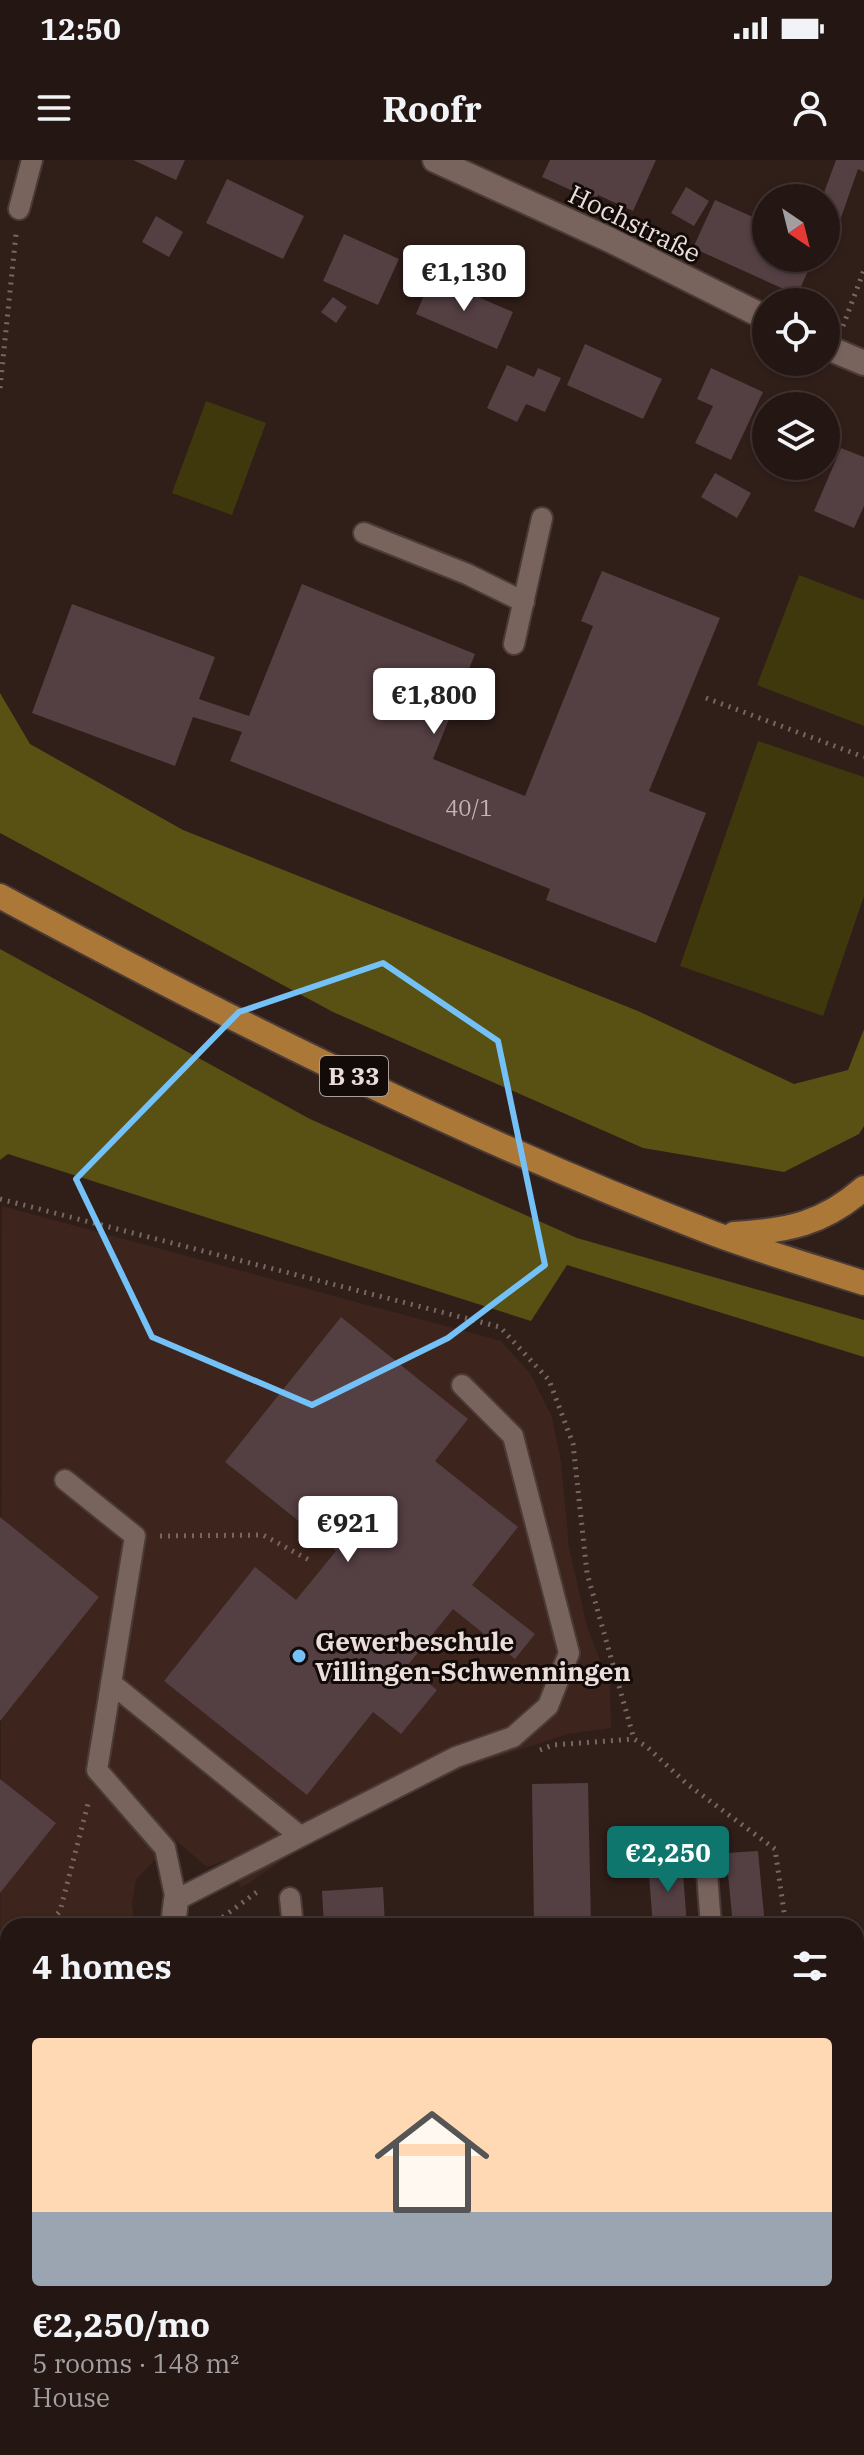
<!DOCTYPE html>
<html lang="en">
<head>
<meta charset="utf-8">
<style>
  :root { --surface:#241613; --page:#2c1f1c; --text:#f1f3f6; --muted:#a39fa0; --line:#413533; --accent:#0f766e }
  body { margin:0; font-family:"IBM Plex Serif",serif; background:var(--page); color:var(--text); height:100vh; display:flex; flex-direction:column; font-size:30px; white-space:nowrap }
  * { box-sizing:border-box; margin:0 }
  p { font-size:26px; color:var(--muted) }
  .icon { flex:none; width:44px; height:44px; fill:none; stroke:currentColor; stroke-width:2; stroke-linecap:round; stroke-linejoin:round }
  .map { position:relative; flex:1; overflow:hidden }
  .drawer { position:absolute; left:0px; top:1758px; width:864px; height:538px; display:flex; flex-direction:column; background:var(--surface); border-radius:24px 24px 0 0; box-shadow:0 2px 6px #0004,0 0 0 2px var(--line) }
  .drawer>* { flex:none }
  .needle { width:52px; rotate:145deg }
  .tools { position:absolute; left:752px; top:24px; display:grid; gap:16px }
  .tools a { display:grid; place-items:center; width:88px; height:88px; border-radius:50%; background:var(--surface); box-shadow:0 2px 6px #0004,0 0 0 2px var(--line); font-size:40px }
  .price { position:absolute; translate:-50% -68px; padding:0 18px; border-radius:8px; background:#fff; color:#222; font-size:26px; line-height:52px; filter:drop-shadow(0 2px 4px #0008) }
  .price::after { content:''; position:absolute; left:50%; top:48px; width:24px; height:18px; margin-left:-12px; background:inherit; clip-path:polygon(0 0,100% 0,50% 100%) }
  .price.current { background:var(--accent); color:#fff }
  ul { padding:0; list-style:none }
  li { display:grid; align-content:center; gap:16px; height:424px; padding:0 32px }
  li+li { border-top:2px solid var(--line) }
  li span { display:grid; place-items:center; height:248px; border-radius:8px; color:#555 }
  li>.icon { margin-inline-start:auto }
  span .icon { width:144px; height:144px; fill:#fffc; stroke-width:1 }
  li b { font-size:34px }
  h2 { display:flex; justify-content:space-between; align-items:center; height:96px; padding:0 32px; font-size:34px }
  .status { display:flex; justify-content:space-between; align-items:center; height:56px; padding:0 40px; background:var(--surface); direction:ltr }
  .status svg { height:22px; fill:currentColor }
  header { display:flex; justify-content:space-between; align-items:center; height:104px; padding:0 32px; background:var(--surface); font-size:36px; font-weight:700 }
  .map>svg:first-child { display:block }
  .built { fill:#3d241d }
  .green { fill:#3f380c }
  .forest { fill:#595014 }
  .building { fill:#543f43 }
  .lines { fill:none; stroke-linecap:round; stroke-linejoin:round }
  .service-casing { stroke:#4a3b37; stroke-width:24 }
  .minor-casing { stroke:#4a3b37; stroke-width:28 }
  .primary-casing { stroke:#4a3b37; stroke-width:28 }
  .path { stroke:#776763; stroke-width:5; stroke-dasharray:2 6; stroke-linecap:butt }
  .service { stroke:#79635d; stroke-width:20 }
  .minor { stroke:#79635d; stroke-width:24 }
  .primary { stroke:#ac7837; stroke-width:24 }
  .marked { fill:none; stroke:#73c1f6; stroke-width:6; stroke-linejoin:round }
  .poi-dot { fill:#73c1f6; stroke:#130b08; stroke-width:3 }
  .labels { text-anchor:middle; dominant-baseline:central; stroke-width:6; stroke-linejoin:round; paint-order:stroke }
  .number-label { font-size:22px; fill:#c4b6b4 }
  .shield { fill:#130b08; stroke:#aa9e9b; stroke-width:2 }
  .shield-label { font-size:24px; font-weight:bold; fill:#eaddda }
  .street-label { font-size:26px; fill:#eaddda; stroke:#130b08 }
  .poi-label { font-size:26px; font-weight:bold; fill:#eaddda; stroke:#130b08; text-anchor:start }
</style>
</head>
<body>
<div class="status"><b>12:50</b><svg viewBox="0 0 49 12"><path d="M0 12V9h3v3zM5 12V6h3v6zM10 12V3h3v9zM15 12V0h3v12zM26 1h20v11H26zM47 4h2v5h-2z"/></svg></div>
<header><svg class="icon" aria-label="menu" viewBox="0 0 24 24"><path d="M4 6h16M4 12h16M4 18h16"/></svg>Roofr<svg class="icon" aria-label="person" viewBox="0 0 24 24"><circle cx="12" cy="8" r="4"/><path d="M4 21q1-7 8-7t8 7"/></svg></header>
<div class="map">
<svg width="864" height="2295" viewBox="0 0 864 2295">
  <rect width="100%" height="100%" fill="#301e19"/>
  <path class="built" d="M2,1046L501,1181L530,1213L552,1257L561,1301L569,1387L587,1466L610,1526L611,1568L568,1574L464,1608L359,1657L289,1696L241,1728L229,1699L207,1707L174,1679L136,1720L132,1745L135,1766H8V1888L0,1894Z"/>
  <path class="green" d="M206,241L266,263L232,355L172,333Z
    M799,415L864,440V566L757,525Z
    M758,581L864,617V736L823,856L680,806Z"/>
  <path class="forest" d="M0,533L30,584L183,670L638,851L794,924L848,910L864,869V966L859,974L784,1012L643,988L333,852L0,673Z
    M0,789L310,959L577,1078L864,1160V1197L567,1105L531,1161L8,994L0,1000Z"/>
  <path class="building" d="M133,0H185L176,20Z
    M550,0H656L633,51L598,35L595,41L542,17Z
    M836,0H864V12L858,9L837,69L826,65V38H822Z
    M227,19L304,56L283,99L206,63Z
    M686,27L709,41L694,66L671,53Z
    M715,40L766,63V98H814L797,135L693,88Z
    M156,56L183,72L169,97L142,82Z
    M344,74L399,99L378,145L323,121Z
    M432,117L513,152L497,189L416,154Z
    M333,137L347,147L336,163L321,152Z
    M585,184L662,219L643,259L567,225Z
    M507,205L534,217L538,208L561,218L545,252L526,244L517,262L487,248Z
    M711,208L763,232L731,300L695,283L713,246L697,239Z
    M841,288L864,297V346L854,368L814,351Z
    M715,313L751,333L737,358L701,337Z
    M602,411L720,458L649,631L706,653L656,783L546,740L550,729L230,601L242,572L193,557L175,606L32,553L72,444L215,497L199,539L249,556L302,424L475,494L433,599L525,636L593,466L581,461Z
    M341,1157L468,1259L435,1301L518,1367L472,1425L535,1474L515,1499L453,1449L407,1506L437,1530L401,1574L373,1552L307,1635L164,1521L255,1407L296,1440L336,1391L225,1302Z
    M0,1357L99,1437L0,1561Z
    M0,1619L56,1663L0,1733Z
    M588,1623L591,1766H534L532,1624Z
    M758,1691L765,1766H733L726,1693Z
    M682,1700L687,1766H653L648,1703Z
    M383,1727L385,1766H324L322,1731Z
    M534,2288H627L633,2295H541Z"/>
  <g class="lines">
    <g class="service-casing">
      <path id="service" d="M19,49L32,0
        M364,373L467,414L524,442
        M514,484L542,358
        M65,1320L135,1376L97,1610L165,1688L176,1740L456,1597L513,1577L548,1546L569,1493L513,1276L462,1225
        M111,1523L300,1676
        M705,1687L711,1766
        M290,1738L293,1766
        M0,1783L8,1788
        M856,1874L864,1866"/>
    </g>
    <g class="minor-casing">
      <path id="minor" d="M435,0L610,80L766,158
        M826,187L864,203
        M173,1766L176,1740
        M0,1911L8,1905
        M856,1979L864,1988
        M324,2295L337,2288"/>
    </g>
    <g class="primary-casing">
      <path id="primary" d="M0,736C232,861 469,980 715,1074C764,1092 814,1107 864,1123
        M734,1074C787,1071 823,1064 864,1028"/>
    </g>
    <path class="path" d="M843,166L864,110
      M0,228L16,74
      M706,538L864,597
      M0,1039L500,1167L549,1220L573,1284L587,1413L634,1579L646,1586L687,1624L775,1689L786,1766
      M160,1376L263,1375L309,1400
      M540,1590L553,1585L634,1579
      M203,1759L212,1765L257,1732
      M47,1766L60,1751L89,1640
      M856,2278L864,2272
      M835,2295L844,2288"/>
    <use href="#service" class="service"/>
    <use href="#minor" class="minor"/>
    <use href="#primary" class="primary"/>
  </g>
  <path class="marked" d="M383,803L498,881L545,1105L448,1178L312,1245L152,1177L76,1019L239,852Z"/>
  <circle class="poi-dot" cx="299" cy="1496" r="8"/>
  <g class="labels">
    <g class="number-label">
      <text x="469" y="647">40/1</text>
    </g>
    <rect class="shield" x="320" y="896" width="68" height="40" rx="6"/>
    <g class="shield-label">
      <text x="354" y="916">B 33</text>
    </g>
    <g class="street-label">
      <text transform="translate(635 63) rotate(26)">Hochstraße</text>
    </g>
    <g class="poi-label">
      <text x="315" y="1481">Gewerbeschule<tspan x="315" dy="30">Villingen-Schwenningen</tspan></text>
    </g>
  </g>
</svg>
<div class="tools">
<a><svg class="needle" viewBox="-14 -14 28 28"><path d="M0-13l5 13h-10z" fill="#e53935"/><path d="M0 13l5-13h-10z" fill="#a39fa0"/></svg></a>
<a><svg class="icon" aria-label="locate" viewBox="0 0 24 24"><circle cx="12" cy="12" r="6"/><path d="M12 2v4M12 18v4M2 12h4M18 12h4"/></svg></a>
<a><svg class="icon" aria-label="layers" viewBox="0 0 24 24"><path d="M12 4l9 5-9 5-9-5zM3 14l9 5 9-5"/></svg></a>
</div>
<b class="price" style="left:464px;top:153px">€1,130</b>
<b class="price" style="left:434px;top:576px">€1,800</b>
<b class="price" style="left:348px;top:1404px">€921</b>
<b class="price current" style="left:668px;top:1734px">€2,250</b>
<section class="drawer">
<h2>4 homes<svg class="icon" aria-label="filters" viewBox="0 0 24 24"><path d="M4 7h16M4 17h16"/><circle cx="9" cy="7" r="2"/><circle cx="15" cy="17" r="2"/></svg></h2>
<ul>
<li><span style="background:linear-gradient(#ffd9b3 70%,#9aa5b1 0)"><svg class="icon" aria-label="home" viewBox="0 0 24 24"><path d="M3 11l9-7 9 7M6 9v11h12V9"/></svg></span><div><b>€2,250/mo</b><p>5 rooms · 148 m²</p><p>House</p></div></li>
</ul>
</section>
</div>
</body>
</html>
